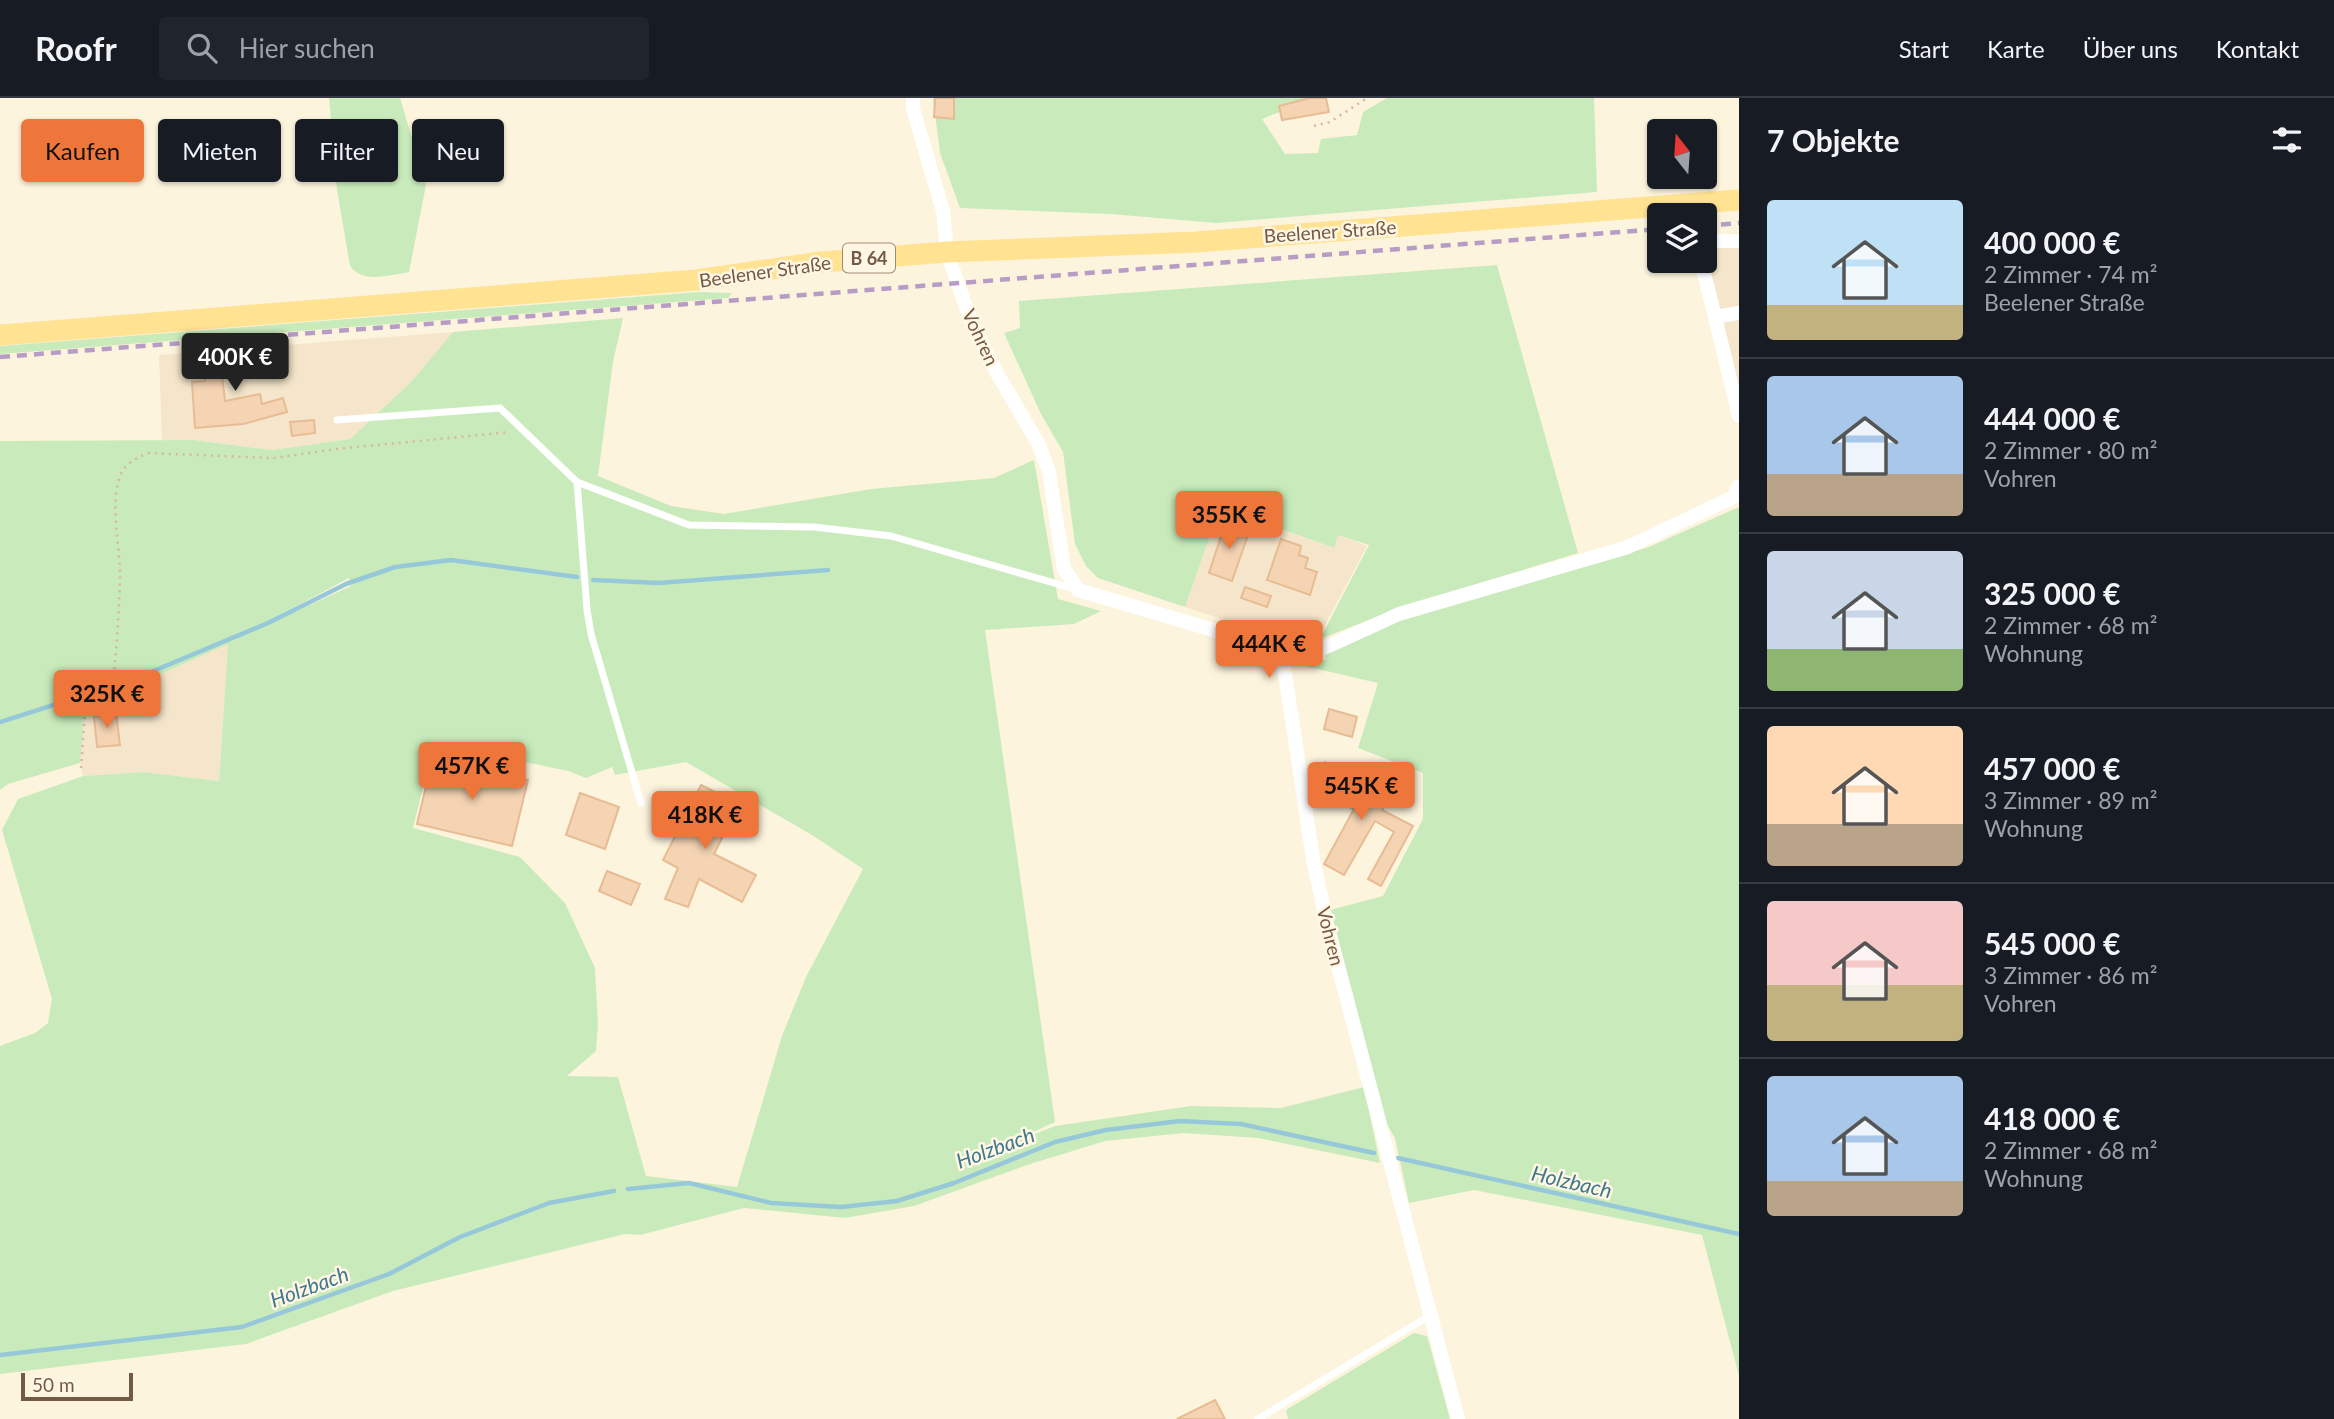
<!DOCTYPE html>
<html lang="de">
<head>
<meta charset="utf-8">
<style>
  :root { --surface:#171b24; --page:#20242c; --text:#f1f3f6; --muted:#9ea1a6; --line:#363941; --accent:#ef763a }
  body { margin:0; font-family:Lato,sans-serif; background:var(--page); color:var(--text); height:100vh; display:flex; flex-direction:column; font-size:26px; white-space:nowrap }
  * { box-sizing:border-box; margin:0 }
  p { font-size:23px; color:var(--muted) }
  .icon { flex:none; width:38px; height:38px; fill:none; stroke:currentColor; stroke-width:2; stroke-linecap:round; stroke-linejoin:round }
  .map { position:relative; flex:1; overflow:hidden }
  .panel { display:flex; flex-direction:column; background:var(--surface); width:595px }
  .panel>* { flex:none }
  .guide { position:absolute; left:21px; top:21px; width:665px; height:63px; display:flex; gap:14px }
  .needle { width:46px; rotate:343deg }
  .tools { position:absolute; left:1647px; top:21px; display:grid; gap:14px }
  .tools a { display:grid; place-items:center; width:70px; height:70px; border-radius:7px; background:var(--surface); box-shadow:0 2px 5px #0004; font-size:35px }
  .scale { position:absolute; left:21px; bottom:18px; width:112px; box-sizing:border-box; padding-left:7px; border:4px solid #735a45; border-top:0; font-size:19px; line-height:24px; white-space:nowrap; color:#735a45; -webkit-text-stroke:5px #fff7e4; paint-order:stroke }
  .price { position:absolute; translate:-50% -60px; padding:0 16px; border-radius:7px; background:var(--accent); color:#111; font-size:23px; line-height:46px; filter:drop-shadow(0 2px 4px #0008) }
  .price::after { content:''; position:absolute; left:50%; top:42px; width:21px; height:16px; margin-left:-10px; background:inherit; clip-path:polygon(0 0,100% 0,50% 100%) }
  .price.active { background:#222; color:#fff }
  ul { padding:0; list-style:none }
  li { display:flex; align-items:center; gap:21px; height:175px; padding:0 28px }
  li+li { border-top:2px solid var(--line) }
  li span { display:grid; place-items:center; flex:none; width:196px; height:140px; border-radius:7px; color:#555 }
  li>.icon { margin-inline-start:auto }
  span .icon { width:84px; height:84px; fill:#fffc; stroke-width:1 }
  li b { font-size:30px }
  h2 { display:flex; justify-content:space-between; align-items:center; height:84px; padding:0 28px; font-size:30px }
  .tag { padding:0 24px; border-radius:7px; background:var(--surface); box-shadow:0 2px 5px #0004; font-size:24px; line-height:63px }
  .tag.active { background:var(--accent); color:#111 }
  header { display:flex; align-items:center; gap:42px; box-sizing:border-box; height:98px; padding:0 35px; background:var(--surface); border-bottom:2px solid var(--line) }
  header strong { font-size:33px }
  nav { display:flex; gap:38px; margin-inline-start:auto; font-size:24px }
  .search { width:490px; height:63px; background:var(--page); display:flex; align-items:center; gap:18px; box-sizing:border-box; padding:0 24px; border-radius:7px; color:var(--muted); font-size:26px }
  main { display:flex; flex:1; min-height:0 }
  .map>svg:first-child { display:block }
  .residential { fill:#f5e6cb }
  .green { fill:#c9ebbb; fill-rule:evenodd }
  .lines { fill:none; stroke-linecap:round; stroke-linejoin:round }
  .stream { stroke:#97c8d9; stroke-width:4.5 }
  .building { fill:#f4d4b3; stroke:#e7bc93; stroke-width:2 }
  .path { stroke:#d8b797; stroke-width:2.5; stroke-dasharray:2 5; stroke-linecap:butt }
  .lane { stroke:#fff; stroke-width:7 }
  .street { stroke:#fff; stroke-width:14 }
  .primary { stroke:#ffe292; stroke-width:21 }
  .rail { stroke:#b79cc5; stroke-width:4.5; stroke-dasharray:10 7; stroke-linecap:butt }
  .labels { text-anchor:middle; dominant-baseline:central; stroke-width:5; stroke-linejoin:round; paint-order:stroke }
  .shield { fill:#fff7e4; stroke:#9d8975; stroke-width:2 }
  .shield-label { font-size:18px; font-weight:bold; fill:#735a45 }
  .street-label { font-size:19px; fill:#735a45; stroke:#fff7e4 }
  .water-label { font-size:21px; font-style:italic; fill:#40798f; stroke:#fff7e4 }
</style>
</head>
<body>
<header>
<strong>Roofr</strong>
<div class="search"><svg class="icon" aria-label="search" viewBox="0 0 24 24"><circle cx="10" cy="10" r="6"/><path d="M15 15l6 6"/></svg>Hier suchen</div>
<nav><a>Start</a><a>Karte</a><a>Über uns</a><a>Kontakt</a></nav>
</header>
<main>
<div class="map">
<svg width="1739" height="1321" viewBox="0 0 1739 1321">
  <rect width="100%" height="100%" fill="#fdf4dd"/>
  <path class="residential" d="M1739,135V327L1736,322L1704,163L1705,138Z
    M453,234L411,284L350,341L272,352L195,342H162L159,257Z
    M1220,409L1333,450L1338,436L1367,448L1318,540L1306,549L1185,509Z
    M228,545L219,683L143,674L83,678L80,665L86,602L134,588Z"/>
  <path class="green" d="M329,0H400L426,87L409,174C390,177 363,186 350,168L337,92Z
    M933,0H1315L1262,21L1285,56L1318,55L1321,41L1357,37L1363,14L1387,0H1594L1597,94L1216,125L1111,116L960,110L940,55Z
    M1497,167L1578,455L1399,510L1320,541L1369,447L1338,437L1334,450L1220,409L1185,509L1098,480L1086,468L1075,446L1063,354L1041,316L1004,235L1020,230L1019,203Z
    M698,194L732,195L728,200L0,256V248Z
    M623,220L613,264L598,378L671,408L724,416L871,391L994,380L1034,362L1058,501L1101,513L1074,526L985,532L1055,1024L990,1054L1055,1028L1191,1008L1281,1010L1364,989L1380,1065L1258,1040L1184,1035L1105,1043L1027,1067L914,1108L845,1120L744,1110L640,1137L625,1136L393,1193L246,1246L0,1276V948L35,935L48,925L52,901L2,732L18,701L83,678L143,674L219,683L228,546L134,588L86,602L80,665L8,686L0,692V343L194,342L272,352L350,341L411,284L453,234ZM349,480L351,488L242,538V537ZM434,645L568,673L586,680L612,669L615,677L686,664L812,737L863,771L806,879L782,938L737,1089L646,1078L618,979L567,978L596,953L598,926L595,870L565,805L520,759L413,730Z
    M1739,409V1278L1702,1137L1474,1092L1409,1105L1395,1040L1386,1025L1330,812L1383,798L1423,721V675L1358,650L1378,585L1300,567L1327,561L1324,555L1397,522L1649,449Z
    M1414,1235L1427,1238L1450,1321H1288L1286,1312Z"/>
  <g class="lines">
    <path class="stream" d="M593,482L659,485L828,472
      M0,624L132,582L268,525L346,486L395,469L451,462L577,479
      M1398,1060L1739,1136
      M628,1091L689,1085L771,1105L841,1109L897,1103L954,1085L1055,1044L1106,1032L1180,1023L1241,1026L1374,1055
      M0,1257L242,1229L389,1176L460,1139L549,1105L614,1093"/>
  </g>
  <path class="building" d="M935,0H954V21L934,19Z
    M1310,0H1326L1329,14L1282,22L1279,8Z
    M283,253L285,272L222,277L225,303L260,296L262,306L283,300L287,314L243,326L195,330L192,284L205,283L203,268L236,265V256Z
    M314,322L315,335L292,338L290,324Z
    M1226,423L1250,431L1232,483L1209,475Z
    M1281,441L1301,448L1299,457L1308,460L1305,470L1317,474L1310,497L1267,482Z
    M1245,489L1271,498L1267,509L1241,500Z
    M145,592L147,609L127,611L126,594Z
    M1329,611L1357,619L1352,639L1324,631Z
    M116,615L120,647L97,649L94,618Z
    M433,659L528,682L512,748L417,726Z
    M1325,664L1389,700L1382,712L1413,728L1381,788L1368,781L1394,734L1375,723L1344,777L1324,766L1354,711L1312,688Z
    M701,687L739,706L714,756L756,777L742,804L699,781L688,809L665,801L678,770L663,762Z
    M580,695L619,709L605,751L566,737Z
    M607,773L640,786L631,807L599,793Z
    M1215,1302L1225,1321H1177Z"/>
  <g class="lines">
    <path class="path" d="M1314,28L1330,24L1367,0
      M81,670L86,602L112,595C116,557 119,519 120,481C121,452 108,401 122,374C127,364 138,360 148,355L273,360L337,351L510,334"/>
    <path class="lane" d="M337,322L500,310L577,384L587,512L591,536L641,705
      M577,384L689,427L814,429L891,438L1075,491
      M1258,1321L1431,1217"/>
    <path class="street" d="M913,0V11L943,113L947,154L958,186L971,223L998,277L1038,345L1049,374L1064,471L1078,492L1271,549L1283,562L1313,761L1327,826L1458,1321
      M1704,148L1711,143H1739
      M1701,163L1715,219
      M1739,215L1715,219L1739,318
      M1283,562L1309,557L1399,516L1628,449L1734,399L1739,388"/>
    <path class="primary" d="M0,237L696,182L821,164L947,154L1196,144L1739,102"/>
    <path class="rail" d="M1704,128L1739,125
      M0,259L1659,131"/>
  </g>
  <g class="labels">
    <rect class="shield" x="843" y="145.5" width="52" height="29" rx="5"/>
    <g class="shield-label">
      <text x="869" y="160">B 64</text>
    </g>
    <g class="street-label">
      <text transform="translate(1330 133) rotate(-4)">Beelener Straße</text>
      <text transform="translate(765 173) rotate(-8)">Beelener Straße</text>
      <text transform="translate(981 239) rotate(65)">Vohren</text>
      <text transform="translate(1331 838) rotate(76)">Vohren</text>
    </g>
    <g class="water-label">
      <text transform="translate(995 1049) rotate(-20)">Holzbach</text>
      <text transform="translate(1572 1083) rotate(13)">Holzbach</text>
      <text transform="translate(309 1188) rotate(-20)">Holzbach</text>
    </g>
  </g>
</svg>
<div class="tools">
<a><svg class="needle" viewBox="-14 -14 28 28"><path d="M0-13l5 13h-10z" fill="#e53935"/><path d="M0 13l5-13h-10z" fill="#9ea1a6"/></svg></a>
<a><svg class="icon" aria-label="layers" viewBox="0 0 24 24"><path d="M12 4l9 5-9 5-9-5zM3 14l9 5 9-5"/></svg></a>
</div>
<div class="scale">50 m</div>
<b class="price active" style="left:235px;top:295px">400K €</b>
<b class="price" style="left:1229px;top:453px">355K €</b>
<b class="price" style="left:1269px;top:582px">444K €</b>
<b class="price" style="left:107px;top:632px">325K €</b>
<b class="price" style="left:472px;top:704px">457K €</b>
<b class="price" style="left:1361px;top:724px">545K €</b>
<b class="price" style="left:705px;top:753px">418K €</b>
<div class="guide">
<a class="tag active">Kaufen</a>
<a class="tag">Mieten</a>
<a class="tag">Filter</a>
<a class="tag">Neu</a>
</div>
</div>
<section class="panel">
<h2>7 Objekte<svg class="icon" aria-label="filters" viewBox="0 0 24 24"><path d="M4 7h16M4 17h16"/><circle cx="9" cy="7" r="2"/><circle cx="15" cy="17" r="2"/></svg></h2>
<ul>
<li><span style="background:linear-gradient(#bfe0f5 75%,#c2b280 0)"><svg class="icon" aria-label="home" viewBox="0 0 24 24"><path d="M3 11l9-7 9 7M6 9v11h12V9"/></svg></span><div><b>400 000 €</b><p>2 Zimmer · 74 m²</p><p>Beelener Straße</p></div></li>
<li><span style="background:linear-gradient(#a9c7e8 70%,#b9a48a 0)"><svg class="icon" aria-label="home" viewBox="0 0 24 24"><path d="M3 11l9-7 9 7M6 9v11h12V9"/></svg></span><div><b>444 000 €</b><p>2 Zimmer · 80 m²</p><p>Vohren</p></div></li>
<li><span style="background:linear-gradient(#c9d6e8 70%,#8fb573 0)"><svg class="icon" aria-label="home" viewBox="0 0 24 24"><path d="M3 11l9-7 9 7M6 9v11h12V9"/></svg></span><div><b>325 000 €</b><p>2 Zimmer · 68 m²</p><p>Wohnung</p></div></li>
<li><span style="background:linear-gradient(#ffd9b3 70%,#b9a48a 0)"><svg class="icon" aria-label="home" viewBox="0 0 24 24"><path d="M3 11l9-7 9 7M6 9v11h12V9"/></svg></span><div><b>457 000 €</b><p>3 Zimmer · 89 m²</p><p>Wohnung</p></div></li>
<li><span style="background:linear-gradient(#f6c9c9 60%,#c2b280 0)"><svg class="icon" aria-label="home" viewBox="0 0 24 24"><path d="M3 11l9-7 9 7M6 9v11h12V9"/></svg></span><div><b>545 000 €</b><p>3 Zimmer · 86 m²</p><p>Vohren</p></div></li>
<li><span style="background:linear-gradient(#a9c7e8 75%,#b9a48a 0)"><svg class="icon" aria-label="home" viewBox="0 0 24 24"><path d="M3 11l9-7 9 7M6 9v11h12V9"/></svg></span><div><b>418 000 €</b><p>2 Zimmer · 68 m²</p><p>Wohnung</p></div></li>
</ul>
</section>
</main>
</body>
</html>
